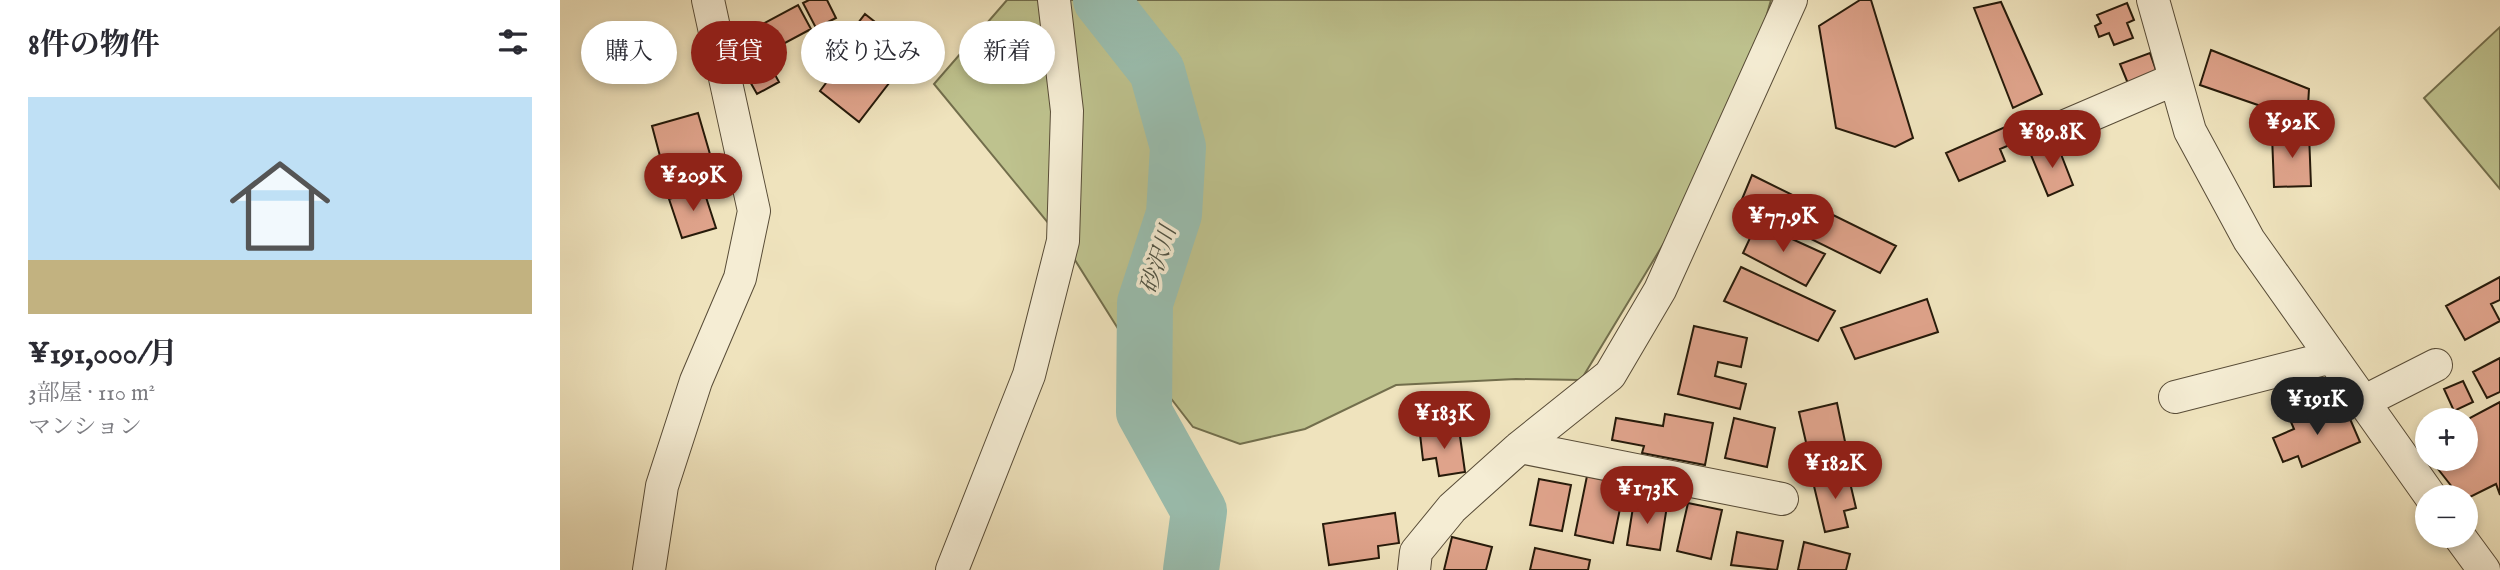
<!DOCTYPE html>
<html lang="ja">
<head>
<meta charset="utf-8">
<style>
  :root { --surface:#fff; --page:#f7f7f7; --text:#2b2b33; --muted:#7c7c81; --accent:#8f2418 }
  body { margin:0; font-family:"IM FELL English","Noto Serif JP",serif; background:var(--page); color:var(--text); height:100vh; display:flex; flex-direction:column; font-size:26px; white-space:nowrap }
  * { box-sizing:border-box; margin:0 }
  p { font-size:23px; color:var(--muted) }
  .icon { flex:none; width:38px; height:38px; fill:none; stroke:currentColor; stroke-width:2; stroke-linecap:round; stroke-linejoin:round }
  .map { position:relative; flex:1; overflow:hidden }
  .sheet { display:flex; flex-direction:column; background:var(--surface); width:560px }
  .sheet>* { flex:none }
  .top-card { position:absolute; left:21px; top:21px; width:665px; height:63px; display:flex; gap:14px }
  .fabs { position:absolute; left:1855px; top:408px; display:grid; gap:14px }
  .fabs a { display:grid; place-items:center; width:63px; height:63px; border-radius:50%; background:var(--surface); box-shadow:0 4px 10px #0003; font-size:35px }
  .price { position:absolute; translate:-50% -60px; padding:0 16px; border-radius:24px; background:var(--accent); color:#fff; font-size:23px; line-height:46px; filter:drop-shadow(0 2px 4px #0008) }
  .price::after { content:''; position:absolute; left:50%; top:42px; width:21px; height:16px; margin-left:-10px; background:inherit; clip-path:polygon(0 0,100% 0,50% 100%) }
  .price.active { background:#222; color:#fff }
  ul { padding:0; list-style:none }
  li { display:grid; align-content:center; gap:14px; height:371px; padding:0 28px }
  li span { display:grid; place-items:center; height:217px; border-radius:0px; color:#555 }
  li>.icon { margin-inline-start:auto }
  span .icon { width:126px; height:126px; fill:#fffc; stroke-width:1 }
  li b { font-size:30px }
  h2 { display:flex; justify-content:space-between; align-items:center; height:84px; padding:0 28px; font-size:30px }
  .chip { padding:0 24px; border-radius:32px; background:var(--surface); box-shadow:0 4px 10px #0003; font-size:24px; line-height:63px }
  .chip.active { background:var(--accent); color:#fff }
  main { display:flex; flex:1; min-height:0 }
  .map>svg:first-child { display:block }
  .green { fill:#bec28e; stroke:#726e4c; stroke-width:2 }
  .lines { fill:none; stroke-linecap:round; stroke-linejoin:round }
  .river { stroke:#9abeaf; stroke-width:56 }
  .building { fill:#dfa38b; stroke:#261a0a; stroke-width:2 }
  .minor-casing { stroke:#584c37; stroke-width:34 }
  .minor { stroke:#f5edd4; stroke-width:32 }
  .labels { text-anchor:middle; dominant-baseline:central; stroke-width:7; stroke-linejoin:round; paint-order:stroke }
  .water-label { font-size:23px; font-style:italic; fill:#4f5344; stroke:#f5edd4 }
</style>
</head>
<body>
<main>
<section class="sheet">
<h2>8件の物件<svg class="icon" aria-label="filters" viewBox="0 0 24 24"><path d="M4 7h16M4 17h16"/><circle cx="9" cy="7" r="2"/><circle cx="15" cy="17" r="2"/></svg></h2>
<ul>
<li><span style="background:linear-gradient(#bfe0f5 75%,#c2b280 0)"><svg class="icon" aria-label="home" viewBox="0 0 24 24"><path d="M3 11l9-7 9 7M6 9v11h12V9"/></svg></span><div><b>¥191,000/月</b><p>3部屋 · 110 m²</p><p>マンション</p></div></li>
</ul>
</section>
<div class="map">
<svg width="1940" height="570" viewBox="0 0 1940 570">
  <rect width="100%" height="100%" fill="#efe3bd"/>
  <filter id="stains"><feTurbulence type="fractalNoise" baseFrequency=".00286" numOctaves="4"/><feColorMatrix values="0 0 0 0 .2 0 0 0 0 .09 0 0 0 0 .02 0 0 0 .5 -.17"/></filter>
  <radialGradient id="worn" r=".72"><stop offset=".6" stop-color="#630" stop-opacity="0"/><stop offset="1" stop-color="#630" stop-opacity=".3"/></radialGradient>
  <path class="green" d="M447,0H1211L1176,124L1021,380L956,379L836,385L745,429L680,444L633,427L562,335L503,241L374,84Z
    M1940,27V189L1864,98Z"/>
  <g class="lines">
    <path class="river" d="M541,0L597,71L618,147L614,214L585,303L584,412L639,511L631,570"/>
  </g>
  <path class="building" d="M249,0H267L276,18L256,28L243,3Z
    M1300,0H1311L1353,138L1335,147L1276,128L1259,26Z
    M1441,2L1482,94L1453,108L1414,8Z
    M1567,3L1574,20L1567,23L1573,38L1554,45L1549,33L1539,37L1535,26L1541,23L1537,15Z
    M238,5L251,29L212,50L199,26Z
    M305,14L353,52L299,122L260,91L272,75L264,69L277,52L285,59L298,43L288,36Z
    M1651,50L1749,89L1747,122L1640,85Z
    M1590,53L1598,76L1569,86L1560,64Z
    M206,58L219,82L197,94L184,71Z
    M138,113L152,161L105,175L92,126Z
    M1452,124L1459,141L1440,149L1445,161L1399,181L1386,153Z
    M1749,133L1751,186L1714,187L1712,135Z
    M1497,144L1513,185L1488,196L1471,155Z
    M1192,175L1336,246L1320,273L1180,204Z
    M143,188L156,228L122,238L109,199Z
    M1197,223L1265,254L1246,286L1183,253Z
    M1181,267L1275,311L1258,341L1164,301Z
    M1940,277V300L1931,304L1940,321L1905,340L1886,306Z
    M1367,299L1378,332L1295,359L1281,328Z
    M1134,326L1187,338L1181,367L1158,362L1155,376L1186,384L1180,409L1118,394Z
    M1940,358V392L1927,398L1913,372Z
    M1903,381L1913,402L1894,411L1884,389Z
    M1940,402V495L1936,484L1906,499L1900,497L1874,464L1866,465L1858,445L1867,441V458H1906V420Z
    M1277,403L1288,456L1251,464L1239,412Z
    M1784,405L1800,442L1742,467L1738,456L1723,462L1713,438L1734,429L1731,422L1748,414L1751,420Z
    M1105,414L1153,423L1145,465L1082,453L1084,446L1052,440L1056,418L1103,426Z
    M1174,418L1215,428L1207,467L1165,458Z
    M899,429L905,472L879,476L876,458L863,460L860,434Z
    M1288,474L1296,508L1284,511L1288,527L1265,532L1253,482Z
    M1027,476L1065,484L1053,543L1015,535Z
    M979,479L1011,485L1002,531L970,525Z
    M1074,501L1107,506L1100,550L1067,545Z
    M1128,503L1162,510L1151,559L1117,551Z
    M835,513L839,543L818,546L819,558L769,565L763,524Z
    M1177,532L1223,541L1217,570L1171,565Z
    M892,537L932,547L926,570H884Z
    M1244,542L1290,554L1286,570H1238Z
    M975,548L1030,560L1028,570H970Z"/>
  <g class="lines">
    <g class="minor-casing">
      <path id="minor" d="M1593,0L1630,131L1689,240L1871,497
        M1482,136L1615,79
        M1615,397L1772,357
        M1803,402L1876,365
        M960,447L1222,499
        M1899,536L1924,570
        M89,570L102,486L136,381L180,278L194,211L148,0
        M392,570L469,375L503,241L507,111L494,0
        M854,570L856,552L892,508L960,447L1050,375L1100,290L1231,0"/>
    </g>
    <use href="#minor" class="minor"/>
  </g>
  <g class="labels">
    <g class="water-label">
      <text transform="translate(599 260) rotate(-72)">砂沢川</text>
    </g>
  </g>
  <rect width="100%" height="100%" filter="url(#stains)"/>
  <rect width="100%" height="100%" fill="url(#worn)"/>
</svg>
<div class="fabs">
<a>+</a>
<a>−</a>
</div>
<b class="price" style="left:1732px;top:160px">¥92K</b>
<b class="price" style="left:1492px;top:170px">¥89.8K</b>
<b class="price" style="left:133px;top:213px">¥209K</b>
<b class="price" style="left:1223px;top:254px">¥77.9K</b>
<b class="price active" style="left:1757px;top:437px">¥191K</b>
<b class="price" style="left:884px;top:451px">¥183K</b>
<b class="price" style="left:1275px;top:501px">¥182K</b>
<b class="price" style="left:1087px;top:526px">¥173K</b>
<div class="top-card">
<a class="chip">購入</a>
<a class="chip active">賃貸</a>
<a class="chip">絞り込み</a>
<a class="chip">新着</a>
</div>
</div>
</main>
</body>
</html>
